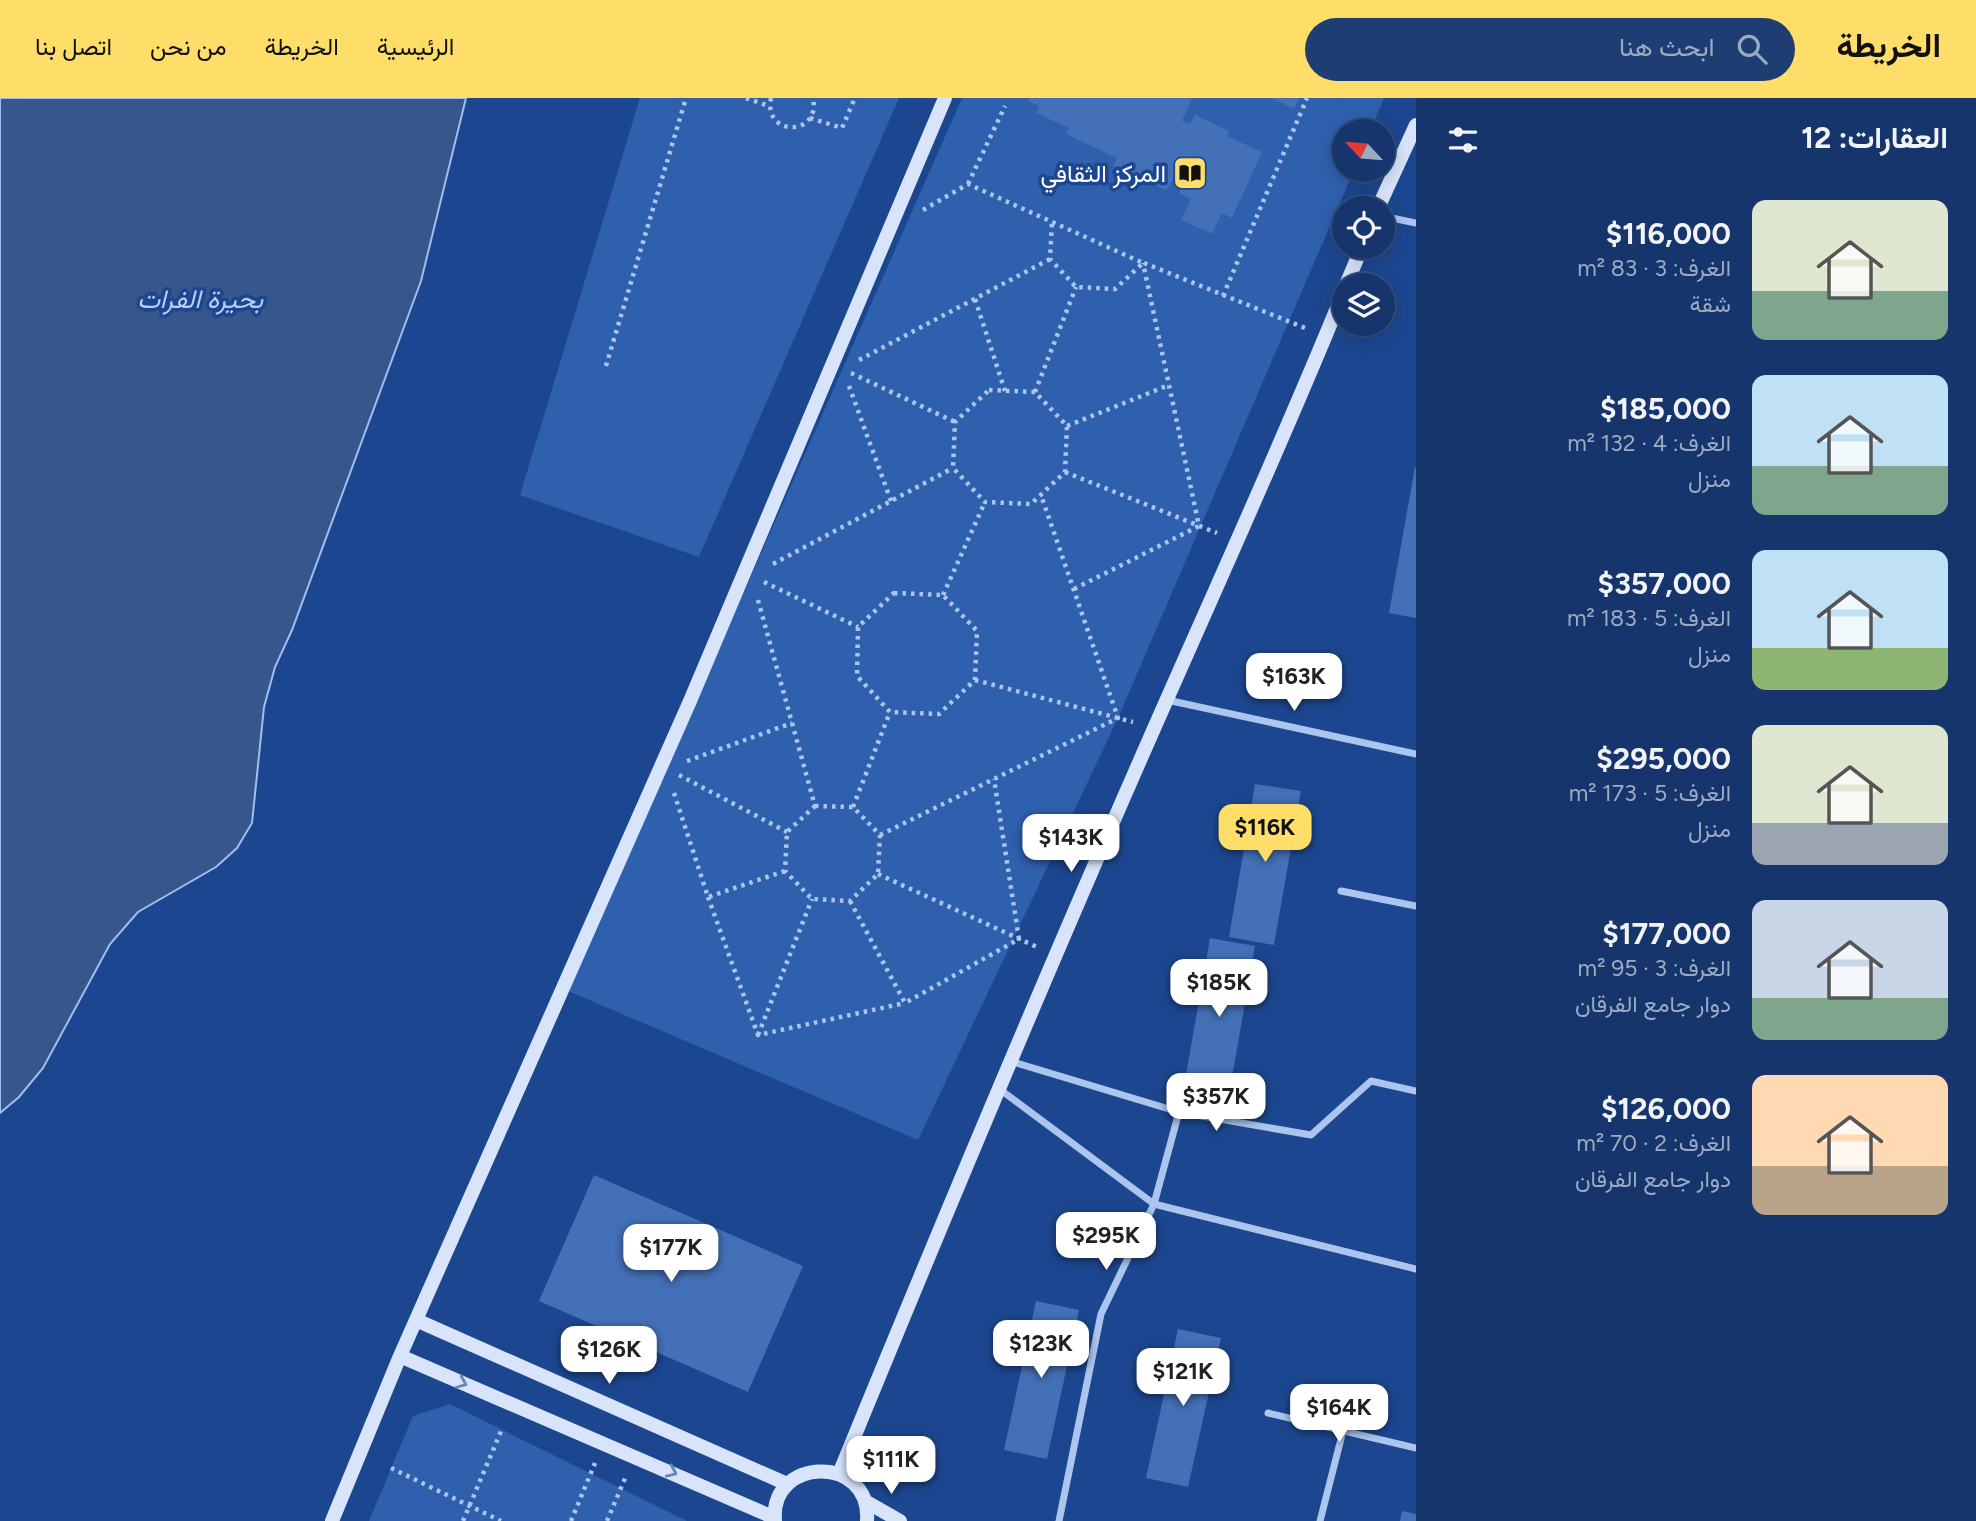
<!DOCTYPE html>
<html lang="ar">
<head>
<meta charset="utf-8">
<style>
  :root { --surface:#15356c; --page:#1e3d72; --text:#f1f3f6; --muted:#9dabc2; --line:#34507f; --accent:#fedd69 }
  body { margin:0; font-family:Figtree,Vazirmatn,sans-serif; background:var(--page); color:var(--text); direction:rtl; height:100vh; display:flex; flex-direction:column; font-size:26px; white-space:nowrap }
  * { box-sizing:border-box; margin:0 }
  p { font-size:23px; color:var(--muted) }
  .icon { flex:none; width:38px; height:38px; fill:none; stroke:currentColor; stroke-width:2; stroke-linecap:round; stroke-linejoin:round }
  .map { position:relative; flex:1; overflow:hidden; direction:ltr }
  .sheet { display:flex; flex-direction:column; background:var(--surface); width:560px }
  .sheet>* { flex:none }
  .needle { width:46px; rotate:296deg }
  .controls { position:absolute; left:1332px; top:21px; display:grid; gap:14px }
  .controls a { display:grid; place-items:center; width:63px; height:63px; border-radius:50%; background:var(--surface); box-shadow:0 4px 18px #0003,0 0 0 2px var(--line); font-size:35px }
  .price { position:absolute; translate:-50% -60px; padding:0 16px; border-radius:14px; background:#fff; color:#222; font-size:23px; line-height:46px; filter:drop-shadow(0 2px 4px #0008) }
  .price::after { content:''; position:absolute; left:50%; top:42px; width:21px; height:16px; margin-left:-10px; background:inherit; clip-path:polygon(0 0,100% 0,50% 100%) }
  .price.on { background:var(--accent); color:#111 }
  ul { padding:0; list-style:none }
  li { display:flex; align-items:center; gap:21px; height:175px; padding:0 28px }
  li span { display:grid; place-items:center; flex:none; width:196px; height:140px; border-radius:14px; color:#555 }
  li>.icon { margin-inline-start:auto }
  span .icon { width:84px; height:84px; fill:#fffc; stroke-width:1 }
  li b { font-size:30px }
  h2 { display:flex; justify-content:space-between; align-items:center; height:84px; padding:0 28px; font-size:30px }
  header { display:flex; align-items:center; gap:42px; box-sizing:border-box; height:98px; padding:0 35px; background:var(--accent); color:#111 }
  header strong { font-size:33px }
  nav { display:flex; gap:38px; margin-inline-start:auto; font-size:24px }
  .search { width:490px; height:63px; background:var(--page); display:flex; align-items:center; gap:18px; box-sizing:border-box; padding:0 24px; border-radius:38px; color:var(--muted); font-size:26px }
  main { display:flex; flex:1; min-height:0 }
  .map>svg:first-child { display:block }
  .green { fill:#2f60ad }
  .water { fill:#37568c; stroke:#9ebff0; stroke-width:2 }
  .building { fill:#4470b7 }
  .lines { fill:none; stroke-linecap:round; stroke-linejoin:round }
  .path { stroke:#abc5ee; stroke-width:4.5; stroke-dasharray:3.5 5; stroke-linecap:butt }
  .minor { stroke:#abc5ee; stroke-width:7 }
  .secondary { stroke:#d8e4fa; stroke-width:14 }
  .oneway { stroke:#6786ba }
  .labels { text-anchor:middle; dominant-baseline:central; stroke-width:7; stroke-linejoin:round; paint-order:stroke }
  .poi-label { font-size:24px; fill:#fff; stroke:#1c4790; text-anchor:end }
  .water-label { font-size:26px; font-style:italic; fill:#b7cff5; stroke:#1c4790 }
</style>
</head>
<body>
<header>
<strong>الخريطة</strong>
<div class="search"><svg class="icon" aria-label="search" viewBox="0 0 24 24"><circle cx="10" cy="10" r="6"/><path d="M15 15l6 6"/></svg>ابحث هنا</div>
<nav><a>الرئيسية</a><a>الخريطة</a><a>من نحن</a><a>اتصل بنا</a></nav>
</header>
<main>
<section class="sheet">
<h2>العقارات: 12<svg class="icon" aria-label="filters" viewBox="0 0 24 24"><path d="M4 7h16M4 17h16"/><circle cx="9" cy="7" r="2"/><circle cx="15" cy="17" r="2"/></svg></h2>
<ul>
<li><span style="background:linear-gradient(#dfe7d0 65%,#7fa58c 0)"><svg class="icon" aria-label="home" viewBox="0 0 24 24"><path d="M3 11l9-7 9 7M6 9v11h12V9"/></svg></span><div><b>$116,000</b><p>الغرف: 3 · 83 m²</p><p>شقة</p></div></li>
<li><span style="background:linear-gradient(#bfe0f5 65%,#7fa58c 0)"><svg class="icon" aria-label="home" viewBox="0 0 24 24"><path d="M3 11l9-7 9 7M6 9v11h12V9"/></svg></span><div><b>$185,000</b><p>الغرف: 4 · 132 m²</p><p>منزل</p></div></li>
<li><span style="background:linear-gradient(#bfe0f5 70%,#8fb573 0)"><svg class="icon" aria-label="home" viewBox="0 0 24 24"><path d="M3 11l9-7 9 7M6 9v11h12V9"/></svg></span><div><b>$357,000</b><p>الغرف: 5 · 183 m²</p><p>منزل</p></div></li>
<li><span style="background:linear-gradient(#dfe7d0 70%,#9aa5b1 0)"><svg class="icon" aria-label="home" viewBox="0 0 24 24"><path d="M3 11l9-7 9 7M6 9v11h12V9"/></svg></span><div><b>$295,000</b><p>الغرف: 5 · 173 m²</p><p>منزل</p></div></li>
<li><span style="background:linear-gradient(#c9d6e8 70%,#7fa58c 0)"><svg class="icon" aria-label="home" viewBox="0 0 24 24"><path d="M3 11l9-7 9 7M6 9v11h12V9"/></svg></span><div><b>$177,000</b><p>الغرف: 3 · 95 m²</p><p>دوار جامع الفرقان</p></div></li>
<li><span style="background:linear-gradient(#ffd9b3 65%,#b9a48a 0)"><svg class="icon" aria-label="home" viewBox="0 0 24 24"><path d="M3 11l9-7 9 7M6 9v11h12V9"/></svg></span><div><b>$126,000</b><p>الغرف: 2 · 70 m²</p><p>دوار جامع الفرقان</p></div></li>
</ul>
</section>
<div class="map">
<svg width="1416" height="1423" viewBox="0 0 1416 1423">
  <rect width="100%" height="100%" fill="#1c4790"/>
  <path class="green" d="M640,0H899L699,459L520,397Z
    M962,0H1384L1370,33H1344V72H1354L1118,620L918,1042L568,893Z
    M450,1306L687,1423H369L413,1318Z"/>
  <path class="water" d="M0,0H466L421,183L292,532L275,569L264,609L252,725L237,750L216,769L138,814L110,846L43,970L19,999L0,1015Z"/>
  <path class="building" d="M1030,0H1192L1182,23L1190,26L1195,17L1229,33L1227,38L1262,54L1232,120L1222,115L1212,136L1181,122L1191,101L1179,95L1183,87L1172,82L1166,92L1113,68L1117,60L1066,36L1069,30L1036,15L1039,8L1028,3Z
    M1271,0H1299L1294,11Z
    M1415,369H1416V520L1389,515Z
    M1255,686L1301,693L1274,847L1229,839Z
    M1210,840L1255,848L1228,1002L1183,994Z
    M594,1077L803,1168L748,1294L539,1203Z
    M1036,1203L1079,1212L1047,1361L1004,1352Z
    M1178,1231L1221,1240L1188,1389L1146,1380Z
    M1402,1413L1416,1416V1423H1400Z"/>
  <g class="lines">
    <path class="path" d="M746,0L769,8
      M771,0C763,39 821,39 813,0
      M810,20L842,30L855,0
      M968,86L1005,8
      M923,112L968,86L1143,165L1115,191L1076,189L1050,161L1052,123
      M1144,165L1305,230
      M1223,198L1307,0
      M975,201L1005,293
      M859,262L1050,161
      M606,268L686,0
      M851,275L955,324
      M849,288L891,403
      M989,292L1035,294L1067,328L1065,374L1031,406L985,404L953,370L955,324Z
      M1035,294L1076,189
      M1067,328L1169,287
      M1065,374L1217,435
      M773,466L953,370
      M764,484L858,529
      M1074,491L1199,428L1143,165
      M894,495L943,497L977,533L975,582L939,616L890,614L857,578L858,529Z
      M943,497L985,404
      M758,502L815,708
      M975,582L1133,624
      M687,663L792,625
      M679,677L787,734
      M674,695L708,799L785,773
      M815,708L853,709L880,737L878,776L850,803L812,801L785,773L787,734Z
      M853,709L890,614
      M880,737L1118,620L1041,397
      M878,776L1037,849
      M708,799L758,937L905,905
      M850,803L905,905L1019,841L994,681
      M758,937L812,801
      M391,1370L501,1423
      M463,1423L502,1331
      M571,1423L595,1365
      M607,1423L626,1378"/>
    <path class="minor" d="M1382,118L1416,125
      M1167,602L1416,656
      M1341,793L1416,808
      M1010,963L1179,1014L1311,1037L1371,983L1416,993
      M998,990L1154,1106L1101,1216L1059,1423
      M1179,1014L1154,1106L1416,1171
      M1268,1315L1416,1350
      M1320,1423L1343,1333"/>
    <path class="secondary" d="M1378,110L1416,27
      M1346,187L1362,149
      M416,1222L787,1386
      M400,1258L775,1420
      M839,1376C936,1139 1035,902 1138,667C1207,509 1279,353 1344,193
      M865,1403L900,1423
      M332,1423L400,1258L690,603L945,0
      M775,1423C769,1358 872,1356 867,1423"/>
  </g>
  <defs><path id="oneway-chevron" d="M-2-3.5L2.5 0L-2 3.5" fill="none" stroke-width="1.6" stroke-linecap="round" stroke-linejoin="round" transform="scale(1.75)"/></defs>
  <g class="oneway">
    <use href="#oneway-chevron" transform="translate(462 1285) rotate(23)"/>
    <use href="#oneway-chevron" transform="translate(672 1374) rotate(24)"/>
  </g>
  <defs>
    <g id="library-square" transform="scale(1.75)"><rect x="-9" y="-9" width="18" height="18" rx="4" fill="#fedd69" stroke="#1c4790"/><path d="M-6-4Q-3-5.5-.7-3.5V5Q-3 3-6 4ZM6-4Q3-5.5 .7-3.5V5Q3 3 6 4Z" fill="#111"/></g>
  </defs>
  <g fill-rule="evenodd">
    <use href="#library-square" x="1190" y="75"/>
  </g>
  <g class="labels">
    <g class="poi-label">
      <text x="1166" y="75">المركز الثقافي</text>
    </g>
    <g class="water-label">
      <text x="200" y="201">بحيرة الفرات</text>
    </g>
  </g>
</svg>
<div class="controls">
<a><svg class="needle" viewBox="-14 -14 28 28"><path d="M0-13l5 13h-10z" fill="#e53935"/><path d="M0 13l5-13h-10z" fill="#9dabc2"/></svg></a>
<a><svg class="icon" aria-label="locate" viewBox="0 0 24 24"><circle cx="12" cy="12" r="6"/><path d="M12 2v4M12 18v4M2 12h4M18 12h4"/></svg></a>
<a><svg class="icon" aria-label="layers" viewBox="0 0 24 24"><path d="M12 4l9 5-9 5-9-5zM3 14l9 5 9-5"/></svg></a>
</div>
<b class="price" style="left:1294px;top:615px">$163K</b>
<b class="price on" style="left:1265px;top:766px">$116K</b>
<b class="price" style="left:1071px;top:776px">$143K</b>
<b class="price" style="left:1219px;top:921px">$185K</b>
<b class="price" style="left:1216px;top:1035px">$357K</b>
<b class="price" style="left:1106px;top:1174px">$295K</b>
<b class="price" style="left:671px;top:1186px">$177K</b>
<b class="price" style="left:1041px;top:1282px">$123K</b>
<b class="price" style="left:609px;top:1288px">$126K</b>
<b class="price" style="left:1183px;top:1310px">$121K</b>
<b class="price" style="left:1339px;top:1346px">$164K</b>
<b class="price" style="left:891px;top:1398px">$111K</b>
</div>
</main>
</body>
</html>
